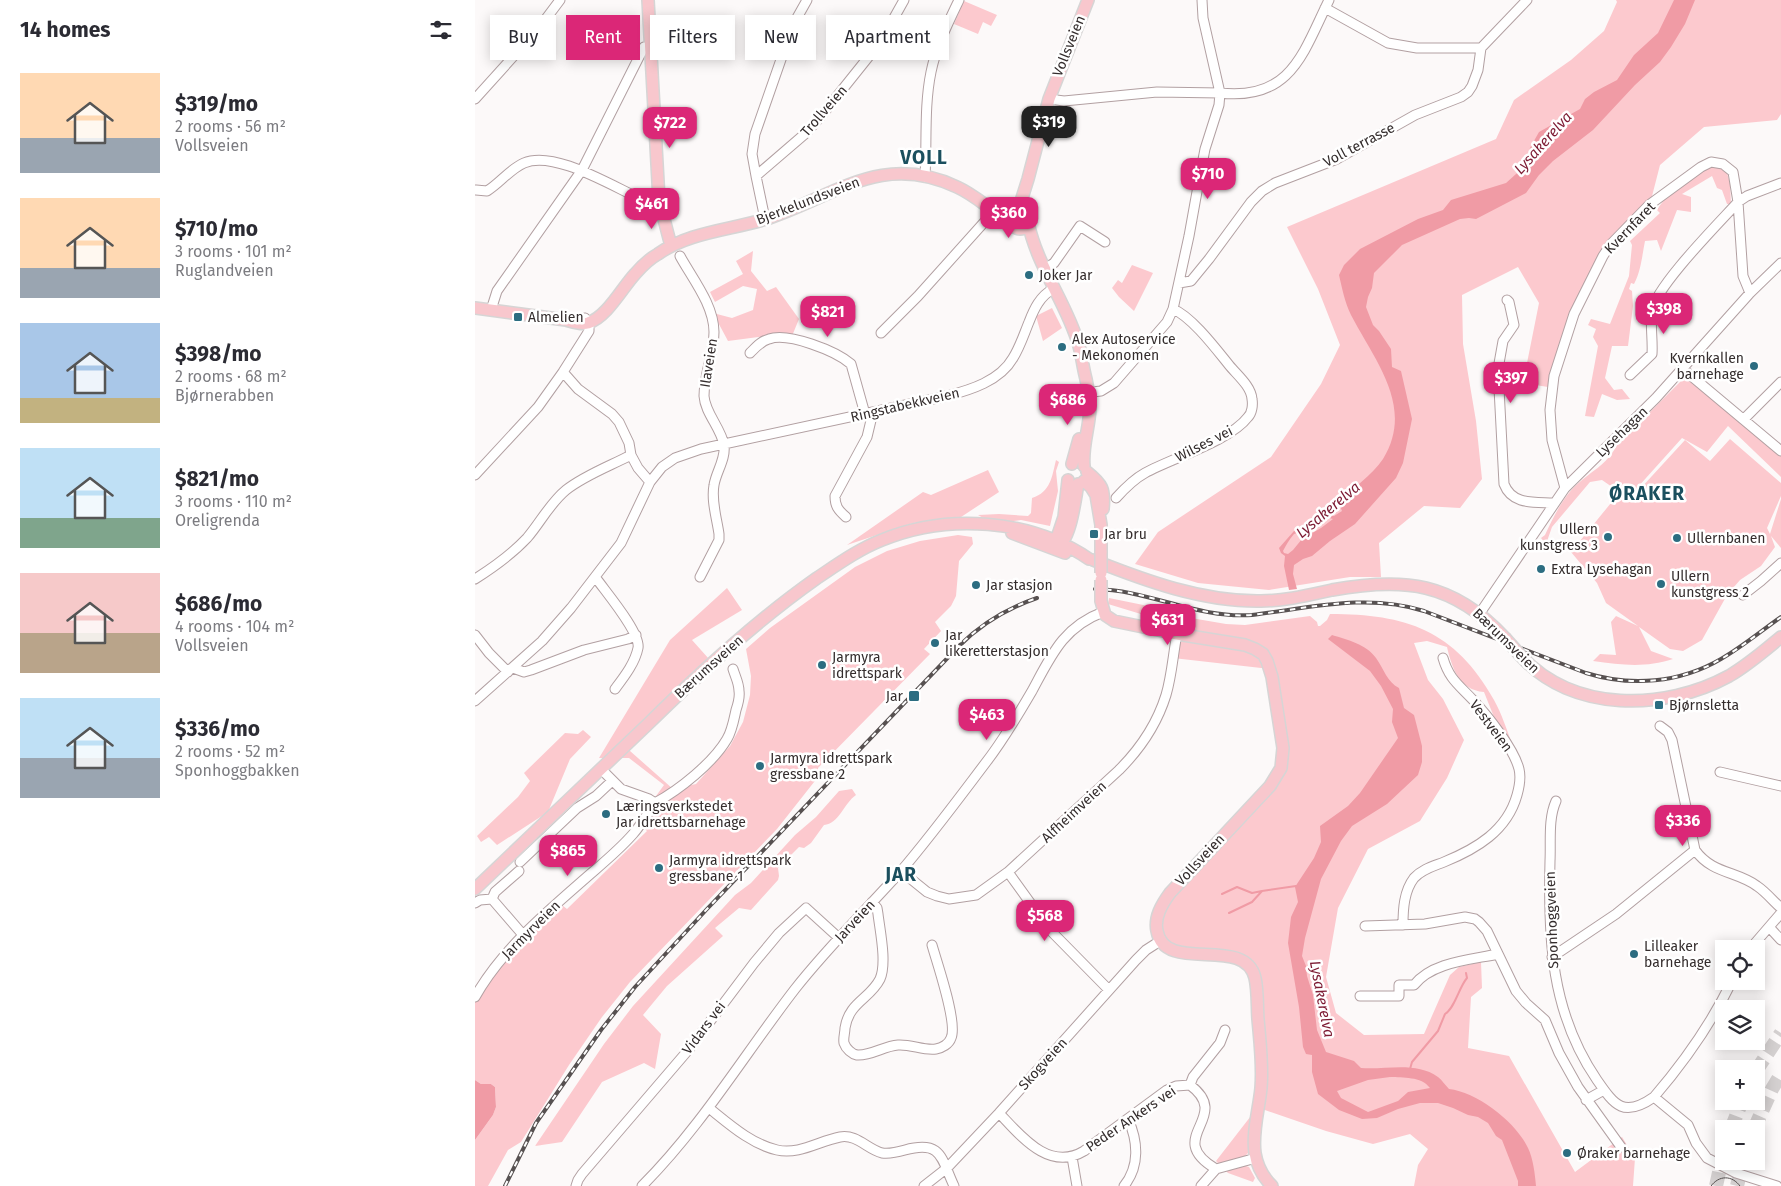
<!DOCTYPE html>
<html lang="en">
<head>
<meta charset="utf-8">
<style>
  :root { --surface:#fff; --page:#f7f7f7; --text:#2b2b33; --muted:#7c7c81; --accent:#db2777 }
  body { margin:0; font-family:"Fira Sans",sans-serif; background:var(--page); color:var(--text); height:100vh; display:flex; flex-direction:column; font-size:19px; white-space:nowrap }
  * { box-sizing:border-box; margin:0 }
  p { font-size:16px; color:var(--muted) }
  .icon { flex:none; width:28px; height:28px; fill:none; stroke:currentColor; stroke-width:2; stroke-linecap:round; stroke-linejoin:round }
  .map { position:relative; flex:1; overflow:hidden }
  .panel { display:flex; flex-direction:column; background:var(--surface); width:475px }
  .panel>* { flex:none }
  .hud { position:absolute; left:15px; top:15px; width:475px; height:45px; display:flex; gap:10px }
  .fabs { position:absolute; left:1240px; top:940px; display:grid; gap:10px }
  .fabs a { display:grid; place-items:center; width:50px; height:50px; border-radius:0px; background:var(--surface); box-shadow:0 2px 12px #0003; font-size:25px }
  .price { position:absolute; translate:-50% -42px; padding:0 11px; border-radius:10px; background:var(--accent); color:#fff; font-size:16px; line-height:32px; filter:drop-shadow(0 1px 2px #0008) }
  .price::after { content:''; position:absolute; left:50%; top:30px; width:15px; height:11px; margin-left:-8px; background:inherit; clip-path:polygon(0 0,100% 0,50% 100%) }
  .price.selected { background:#222; color:#fff }
  ul { padding:0; list-style:none }
  li { display:flex; align-items:center; gap:15px; height:125px; padding:0 20px }
  li span { display:grid; place-items:center; flex:none; width:140px; height:100px; border-radius:0px; color:#555 }
  li>.icon { margin-inline-start:auto }
  span .icon { width:60px; height:60px; fill:#fffc; stroke-width:1 }
  li b { font-size:21px }
  h2 { display:flex; justify-content:space-between; align-items:center; height:60px; padding:0 20px; font-size:21px }
  .pill { padding:0 18px; border-radius:0px; background:var(--surface); box-shadow:0 2px 12px #0003; font-size:18px; line-height:45px }
  .pill.selected { background:var(--accent); color:#fff }
  main { display:flex; flex:1; min-height:0 }
  .map>svg:first-child { display:block }
  .green { fill:#fcc9ce }
  .water { fill:#f09ba5; fill-rule:evenodd }
  .lines { fill:none; stroke-linecap:round; stroke-linejoin:round }
  .stream { stroke:#f09ba5; stroke-width:2 }
  .highway-tunnel { stroke:#d4d0d0; stroke-width:14; stroke-dasharray:14 7; stroke-linecap:butt }
  .minor-casing { stroke:#b2a0a2; stroke-width:11 }
  .major-casing { stroke:#d6d5d5; stroke-width:14 }
  .minor { stroke:#fff; stroke-width:9 }
  .major { stroke:#f8c7cd; stroke-width:11 }
  .tram { stroke:#575151; stroke-width:1 }
  .rail-casing { stroke:#575151; stroke-width:4 }
  .rail { stroke:#fff; stroke-width:2; stroke-dasharray:5.5; stroke-linecap:butt }
  .major-bridge-casing { stroke:#d6d5d5; stroke-width:14; stroke-linecap:butt }
  .major-bridge { stroke:#f8c7cd; stroke-width:11 }
  .poi-dot { fill:#2c6d81; stroke:#fff; stroke-width:2 }
  .labels { text-anchor:middle; dominant-baseline:central; stroke-width:5; stroke-linejoin:round; paint-order:stroke }
  .street-label { font-size:14px; fill:#342d2d; stroke:#fff }
  .poi-label { font-size:14px; fill:#342d2d; stroke:#fff; text-anchor:start }
  .water-label { font-size:15px; font-style:italic; fill:#7d1b33; stroke:#fff }
  .district-label { font-size:19px; font-weight:bold; letter-spacing:1px; fill:#1b4f5e; stroke:#fff }
</style>
</head>
<body>
<main>
<section class="panel">
<h2>14 homes<svg class="icon" aria-label="filters" viewBox="0 0 24 24"><path d="M4 7h16M4 17h16"/><circle cx="9" cy="7" r="2"/><circle cx="15" cy="17" r="2"/></svg></h2>
<ul>
<li><span style="background:linear-gradient(#ffd9b3 65%,#9aa5b1 0)"><svg class="icon" aria-label="home" viewBox="0 0 24 24"><path d="M3 11l9-7 9 7M6 9v11h12V9"/></svg></span><div><b>$319/mo</b><p>2 rooms · 56 m²</p><p>Vollsveien</p></div></li>
<li><span style="background:linear-gradient(#ffd9b3 70%,#9aa5b1 0)"><svg class="icon" aria-label="home" viewBox="0 0 24 24"><path d="M3 11l9-7 9 7M6 9v11h12V9"/></svg></span><div><b>$710/mo</b><p>3 rooms · 101 m²</p><p>Ruglandveien</p></div></li>
<li><span style="background:linear-gradient(#a9c7e8 75%,#c2b280 0)"><svg class="icon" aria-label="home" viewBox="0 0 24 24"><path d="M3 11l9-7 9 7M6 9v11h12V9"/></svg></span><div><b>$398/mo</b><p>2 rooms · 68 m²</p><p>Bjørnerabben</p></div></li>
<li><span style="background:linear-gradient(#bfe0f5 70%,#7fa58c 0)"><svg class="icon" aria-label="home" viewBox="0 0 24 24"><path d="M3 11l9-7 9 7M6 9v11h12V9"/></svg></span><div><b>$821/mo</b><p>3 rooms · 110 m²</p><p>Oreligrenda</p></div></li>
<li><span style="background:linear-gradient(#f6c9c9 60%,#b9a48a 0)"><svg class="icon" aria-label="home" viewBox="0 0 24 24"><path d="M3 11l9-7 9 7M6 9v11h12V9"/></svg></span><div><b>$686/mo</b><p>4 rooms · 104 m²</p><p>Vollsveien</p></div></li>
<li><span style="background:linear-gradient(#bfe0f5 60%,#9aa5b1 0)"><svg class="icon" aria-label="home" viewBox="0 0 24 24"><path d="M3 11l9-7 9 7M6 9v11h12V9"/></svg></span><div><b>$336/mo</b><p>2 rooms · 52 m²</p><p>Sponhoggbakken</p></div></li>
</ul>
</section>
<div class="map">
<svg width="1306" height="1186" viewBox="0 0 1306 1186">
  <rect width="100%" height="100%" fill="#fcf9f9"/>
  <path class="green" d="M1141,0H1306V114L1302,120L1229,127L1185,165L1175,204L1154,225L1105,295L1087,335L1083,362L1073,387L1048,383L1064,303L1043,267L987,295L988,344L1001,421L1007,479L985,508L949,506L904,543L906,577H875L794,590L723,583L660,564L683,532L796,457L846,384L865,345L843,289L812,227L1021,139L1039,100L1096,60L1129,31L1142,2Z
    M489,1L522,15L516,26L508,22L503,34L479,24Z
    M1242,165L1250,166L1255,183L1256,204H1252L1247,190L1242,188L1237,176L1207,194L1216,197V212L1202,210L1186,251L1182,240L1170,241C1167,256 1166,271 1159,284L1156,283L1154,289L1157,291L1158,306L1153,346H1137L1130,378L1139,390L1147,389L1155,399L1142,400L1127,394L1119,417L1110,416L1123,346L1118,337L1121,329L1113,325L1116,319L1135,324L1154,276L1157,245L1155,241L1185,213L1182,210C1194,190 1220,173 1242,165Z
    M278,251L276,271L292,291L301,287L324,319L317,336L298,335L253,341L238,313L257,318L278,310L282,289L268,286L240,302L235,292L268,274L261,261Z
    M657,265L678,273L659,311L644,297L637,288L643,280L647,283Z
    M577,308L587,328L568,341L561,316Z
    M1208,379H1212L1306,455V477L1253,426L1232,452L1207,438L1153,498L1127,480L1115,482L1077,527L1071,544L1066,538L1070,535C1079,516 1089,494 1107,480C1122,468 1133,462 1142,445Z
    M1255,439L1306,483V496L1292,528L1295,534L1306,499V548L1296,536L1300,547L1286,566L1265,580L1252,595L1227,640L1208,651L1195,649L1164,627L1176,651L1198,659C1170,668 1147,665 1118,661L1125,654L1141,655L1136,622L1141,616L1163,626L1131,603L1122,583L1096,552L1140,498L1154,501L1210,440L1235,461Z
    M581,460L584,462L581,471L583,491L575,526L546,520L530,522L510,519L503,515L524,514L553,516L556,513L557,498C576,492 577,476 581,460Z
    M513,470L524,492L483,519L438,523L372,545L448,492L456,495Z
    M483,535L497,537L498,544L484,561L481,596L476,606L460,622L466,631L449,649L455,654L343,768V777L302,829L155,982L127,1017L94,1065L46,1142L33,1150L13,1186H0V1140L18,1115L21,1107L20,1087L16,1084H6L0,1080V997L9,980L83,902L92,909L172,831L167,826L183,804L181,796L189,785L154,758H124L195,640L252,588L267,610L217,640L234,659L146,743L198,789L221,784L255,746L268,722L275,695L276,676L271,649L295,628L380,567L412,551L445,541Z
    M634,598L683,608L716,618L751,624L770,625L835,616L842,622L843,626H845L852,620L855,614C931,614 980,630 1019,700C1027,714 1032,731 1038,746L1023,727L1009,692C984,690 977,668 972,647L952,641L939,643L953,680L968,699L989,740L972,778L945,821L893,849L863,908L851,977L861,1013L889,1035L949,1034L975,975L984,967L1006,962L1007,988L996,997L993,1048L1034,1056L1100,1172L1147,1137L1160,1158L1158,1186H939L943,1165L953,1149L935,1134L898,1144L851,1131L784,1108L781,986L772,964L720,954L685,941L688,903L788,794L808,756L795,669L698,658L704,628L692,622L633,604Z
    M108,730L116,737L95,759L73,812L22,845L14,837L6,842L2,836L43,797L55,781L49,773L90,733L103,734Z
    M377,789L381,795C369,803 364,824 349,825L336,843L329,848L324,847L303,868L304,876L303,880L276,910L264,908L240,928L248,936L192,986L168,1015L186,1034L180,1069L169,1063L127,1082L87,1142L60,1146L129,1044L158,1006L260,895L276,883L320,835L341,817L364,791Z
    M779,1112L774,1152L769,1157L771,1166L774,1167L780,1178L778,1182L753,1173L741,1161Z"/>
  <path class="water" d="M1199,0H1220L1210,24L1196,47L1185,62L1160,85L1118,130L1078,161L1064,175L1051,193L1001,219L994,218L985,219L927,245L899,273L897,288L893,297L891,307L898,325L904,331L916,349L917,367L926,371L937,419L928,463L921,478L880,524L855,541L837,556L828,559L819,565L818,574L822,589L814,590L809,566L810,556L806,553L804,548L819,531L831,527L853,510L855,511V515L859,516L867,511L865,506V503C877,487 897,476 908,459C940,407 900,361 876,315C870,303 867,288 864,275L869,265L885,249L943,219L968,210L976,200L1031,183L1051,165L1055,148L1064,132L1105,109L1110,99L1119,92L1142,80L1159,55L1183,33ZM851,517L858,519L846,528L827,539L818,550L813,554L809,553L808,551C811,545 814,540 819,534L829,531Z
    M857,635C873,640 891,644 901,658C909,669 912,682 924,688L929,708L939,715L947,746V762L943,775L912,804L877,826L866,841L846,879L830,938L827,956L831,966L832,976L838,995L842,1030L851,1052L879,1061L886,1068C911,1070 941,1061 963,1077C967,1080 970,1085 974,1089C1002,1092 1041,1122 1053,1148C1058,1158 1060,1174 1061,1186H1043V1181L1027,1140L1021,1136L1013,1123L1003,1117L993,1115L978,1108L963,1103H945L923,1109L902,1118L887,1119L864,1110L843,1094L837,1072V1055L831,1054L828,1047L824,1007L813,943L816,917L823,902L820,887L839,858L846,842L845,826L873,806L885,793L923,738L917,722L918,709L906,686L895,671L853,639ZM915,1077C928,1078 946,1076 955,1088L933,1092L923,1101L893,1112L866,1098L862,1091L893,1080Z
    M0,1080L6,1084H16L20,1087L21,1107L18,1115L0,1140Z"/>
  <g class="lines">
    <path class="stream" d="M747,894L762,887L777,893L787,891
      M754,913L777,902L787,891L821,886
      M935,1069L937,1062L963,1031L970,1014C980,1008 984,987 992,978L991,973"/>
    <path class="highway-tunnel" d="M1281,1071L1306,1033
      M1256,1129L1267,1101
      M1279,1129L1297,1089L1306,1074
      M1241,1186L1249,1150
      M1262,1186L1268,1161"/>
    <g class="minor-casing">
      <path id="minor" d="M850,8L913,43L942,48H1006
        M0,99L64,28L85,0
        M574,99L589,101L682,92L745,93L728,18L727,0
        M281,176L277,154L280,134L318,25L332,0
        M450,177C452,142 449,106 456,72C461,47 473,23 484,0
        M1,190L12,191C25,183 35,169 49,163C83,148 151,196 185,207
        M290,219L281,176L331,133L347,115L395,55L410,34L429,0
        M205,256C217,278 239,305 239,332C239,353 229,374 229,396C230,413 246,428 249,445C251,459 241,472 239,485C236,501 242,519 244,534V540L225,577
        M569,269L579,263L605,226L630,242
        M704,283L716,281L734,259L776,202L787,191L800,183L862,159L940,115L986,97L993,92L997,86L1003,70L1006,48L1052,0
        M1032,300L1034,302L1039,325L1028,341L1023,369L1029,484C1037,505 1059,502 1078,503
        M16,310L22,291L107,170L169,47
        M406,333L443,296L521,209
        M275,353C281,347 286,341 294,339C313,332 361,351 376,364L390,414
        M1208,369L1306,451
        M88,372L103,389L137,414L144,422L154,443L156,455L163,468L175,482
        M1155,375L1177,354C1178,340 1175,325 1177,311C1180,287 1245,222 1263,202L1272,196L1306,183
        M609,393L626,391L639,383L692,322L698,309L714,236L725,175L730,149L744,105L745,93C816,101 828,53 854,0
        M1269,419L1306,382
        M0,475L63,407L88,372L114,331V323L110,318
        M1090,488L1077,440L1075,410L1079,376L1099,314L1128,256L1136,244L1174,205L1226,167L1236,162L1248,164L1258,172L1263,202L1268,276L1275,293
        M641,498C650,488 659,479 670,473C697,458 755,441 773,417C777,413 778,405 777,399C776,386 762,375 754,365C741,349 717,317 698,309
        M371,517C363,510 360,506 360,496L392,437L398,412
        M121,578C130,591 166,633 163,648C160,663 149,677 140,689
        M0,579C19,567 37,554 52,538C65,523 75,503 91,490C110,475 135,466 156,455
        M1268,595L1286,581L1306,563
        M1005,613L1090,488L1181,398L1275,293L1306,263
        M0,635L14,653L33,672
        M38,668L49,672L56,670L109,650L153,639L161,635
        M0,701L67,641L96,608L146,543L175,482L187,467L200,458L226,449L472,396C495,390 525,381 538,358C545,347 549,334 554,322C559,309 565,296 578,289
        M1185,726L1193,732L1197,740L1220,850C1237,874 1262,871 1282,886C1291,892 1298,901 1306,908
        M1245,772L1306,786
        M1081,801C1073,819 1076,841 1075,861C1073,940 1076,1013 1122,1080C1140,1106 1149,1118 1179,1097L1213,1125L1221,1143L1232,1158L1261,1173L1302,1186
        M180,803C204,790 238,763 252,739C257,731 259,719 261,710C263,704 265,697 264,691C264,683 260,676 258,669
        M45,862L102,808L121,796L137,781
        M44,871L20,892L17,899L49,936
        M426,871L452,892L462,896L474,899L501,895L533,872L644,770C665,749 682,724 691,695C697,675 698,654 702,634
        M533,872L574,929L634,990
        M397,902L402,908L403,914C405,931 412,963 405,979C395,999 374,1002 370,1028C370,1033 368,1038 369,1043C371,1049 377,1054 382,1055C396,1056 409,1046 423,1045C436,1044 449,1051 461,1049C467,1048 474,1044 476,1038C483,1023 462,963 457,945
        M0,903L5,900L17,899
        M928,925C928,909 929,891 939,878C947,869 959,866 969,862C1001,849 1032,831 1042,795C1044,788 1046,777 1044,769C1039,749 1013,716 998,700C984,685 974,679 968,658
        M890,926L950,924L990,917L1000,919L1004,922L1012,931L1041,991L1051,1003L1070,1020L1084,1053L1103,1087L1146,1147
        M1294,927L1306,940
        M1275,949L1306,913
        M1077,957L1141,914L1220,850
        M885,996H924V985H939C957,962 995,960 1023,954
        M0,997C27,949 72,912 113,876C128,863 144,850 158,834C166,825 173,813 180,803L174,799L146,789L126,769
        M715,1085L718,1077L745,1043L750,1030
        M1179,1097C1210,1061 1236,1024 1257,981
        M1111,1100L1129,1090
        M234,1108C254,1124 276,1144 302,1150C324,1155 344,1141 365,1137C382,1134 392,1149 407,1153C414,1154 423,1152 430,1150C467,1140 466,1158 479,1186
        M524,1113C546,1136 574,1172 609,1151L692,1090L701,1086L715,1085C759,1118 687,1137 741,1169
        M597,1157L602,1186
        M101,1186L103,1180L107,1174L215,1048L279,963L304,933L331,908L364,938
        M167,1186C226,1127 269,1055 320,989C353,947 391,910 426,871C456,836 484,798 512,761C529,739 543,715 557,691C576,656 588,627 628,612
        M449,1186L472,1168L524,1113L661,960L671,950L685,941
        M649,1186C665,1166 663,1141 653,1119
        M726,1186L741,1169L781,1158"/>
    </g>
    <g class="major-casing">
      <path id="major" d="M173,0L184,200L196,246
        M543,211L553,179L574,99L613,0
        M536 220a9 9 0 1 1 18 0a9 9 0 1 1-18 0Z
        M553,222C562,267 592,303 604,346C607,357 608,368 611,379C613,390 615,398 615,409C614,429 607,447 609,466
        M0,308L91,320C98,322 105,325 113,323C132,317 147,288 160,274C167,266 174,259 183,254C214,232 255,230 291,219C359,197 406,151 482,187C502,196 517,212 536,222
        M597,464L604,439
        M612,472C627,484 630,489 628,509
        M609,481L616,487L621,495L626,525V553
        M537,533L590,553
        M579,547L589,517L593,480
        M582,547C596,540 600,499 603,484
        M618,560C671,581 728,602 786,601C810,601 834,595 857,590C929,577 978,582 1030,638
        M626,601L630,615L639,621L702,634L770,645L780,649L788,654L792,661L797,677L808,748L806,768L795,786L695,893C687,904 679,917 682,931C690,975 770,934 780,978C783,991 782,1006 783,1019C785,1042 788,1065 786,1088C784,1109 777,1132 780,1153C782,1166 788,1177 797,1186
        M1046,656C1097,713 1190,711 1254,676C1273,665 1289,651 1306,637
        M0,889C58,834 115,779 173,724C226,672 281,621 342,578C363,564 384,549 407,540C473,513 555,519 614,559"/>
    </g>
    <use href="#minor" class="minor"/>
    <use href="#major" class="major"/>
    <path class="tram" d="M1236,1186C1244,1175 1257,1175 1265,1186"/>
    <g class="rail-casing">
      <path id="rail" d="M620,589C675,590 722,619 777,615C835,608 892,593 949,611L1111,673C1156,687 1205,683 1246,659C1267,647 1286,631 1306,617
        M30,1186L61,1123L126,1030L160,987L232,909L484,646C506,624 533,608 562,598"/>
    </g>
    <use href="#rail" class="rail"/>
    <g class="major-bridge-casing">
      <path id="major-bridge" d="M626,573V553
        M626,601V580
        M1030,638L1046,656"/>
    </g>
    <use href="#major-bridge" class="major-bridge"/>
  </g>
  <g class="poi-dot">
    <circle cx="554" cy="275" r="5"/>
    <rect x="38" y="312" width="10" height="10" rx="2.5"/>
    <circle cx="587" cy="347" r="5"/>
    <circle cx="1279" cy="366" r="5"/>
    <rect x="614" y="529" width="10" height="10" rx="2.5"/>
    <circle cx="1133" cy="537" r="5"/>
    <circle cx="1202" cy="538" r="5"/>
    <circle cx="1066" cy="569" r="5"/>
    <circle cx="1186" cy="584" r="5"/>
    <circle cx="501" cy="585" r="5"/>
    <circle cx="460" cy="643" r="5"/>
    <circle cx="347" cy="665" r="5"/>
    <rect x="433" y="690" width="12" height="12" rx="2.5"/>
    <rect x="1179" y="700" width="10" height="10" rx="2.5"/>
    <circle cx="285" cy="766" r="5"/>
    <circle cx="131" cy="814" r="5"/>
    <circle cx="184" cy="868" r="5"/>
    <circle cx="1159" cy="954" r="5"/>
    <circle cx="1092" cy="1153" r="5"/>
  </g>
  <g class="labels">
    <g class="street-label">
      <text transform="translate(594 46) rotate(-68)">Vollsveien</text>
      <text transform="translate(349 111) rotate(-49)">Trollveien</text>
      <text transform="translate(884 145) rotate(-28)">Voll terrasse</text>
      <text transform="translate(333 201) rotate(-21)">Bjerkelundsveien</text>
      <text transform="translate(1155 228) rotate(-46)">Kvernfaret</text>
      <text transform="translate(234 363) rotate(-81)">Ilaveien</text>
      <text transform="translate(430 405) rotate(-13)">Ringstabekkveien</text>
      <text transform="translate(1147 432) rotate(-44)">Lysehagan</text>
      <text transform="translate(729 444) rotate(-27)">Wilses vei</text>
      <text transform="translate(1031 641) rotate(44)">Bærumsveien</text>
      <text transform="translate(234 667) rotate(-42)">Bærumsveien</text>
      <text transform="translate(1016 726) rotate(53)">Vestveien</text>
      <text transform="translate(599 812) rotate(-43)">Alfheimveien</text>
      <text transform="translate(725 860) rotate(-47)">Vollsveien</text>
      <text transform="translate(1077 920) rotate(-92)">Sponhoggveien</text>
      <text transform="translate(380 921) rotate(-47)">Jarveien</text>
      <text transform="translate(56 930) rotate(-45)">Jarmyrveien</text>
      <text transform="translate(229 1028) rotate(-53)">Vidars vei</text>
      <text transform="translate(568 1064) rotate(-48)">Skogveien</text>
      <text transform="translate(656 1119) rotate(-34)">Peder Ankers vei</text>
    </g>
    <g class="poi-label">
      <text x="564" y="275">Joker Jar</text>
      <text x="53" y="317">Almelien</text>
      <text x="597" y="339">Alex Autoservice<tspan x="597" dy="16">- Mekonomen</tspan></text>
      <text x="1269" y="358" text-anchor="end">Kvernkallen<tspan x="1269" dy="16">barnehage</tspan></text>
      <text x="1123" y="529" text-anchor="end">Ullern<tspan x="1123" dy="16">kunstgress 3</tspan></text>
      <text x="629" y="534">Jar bru</text>
      <text x="1212" y="538">Ullernbanen</text>
      <text x="1076" y="569">Extra Lysehagan</text>
      <text x="1196" y="576">Ullern<tspan x="1196" dy="16">kunstgress 2</tspan></text>
      <text x="511" y="585">Jar stasjon</text>
      <text x="470" y="635">Jar<tspan x="470" dy="16">likeretterstasjon</tspan></text>
      <text x="357" y="657">Jarmyra<tspan x="357" dy="16">idrettspark</tspan></text>
      <text x="428" y="696" text-anchor="end">Jar</text>
      <text x="1194" y="705">Bjørnsletta</text>
      <text x="295" y="758">Jarmyra idrettspark<tspan x="295" dy="16">gressbane 2</tspan></text>
      <text x="141" y="806">Læringsverkstedet<tspan x="141" dy="16">Jar idrettsbarnehage</tspan></text>
      <text x="194" y="860">Jarmyra idrettspark<tspan x="194" dy="16">gressbane 1</tspan></text>
      <text x="1169" y="946">Lilleaker<tspan x="1169" dy="16">barnehage</tspan></text>
      <text x="1102" y="1153">Øraker barnehage</text>
    </g>
    <g class="water-label">
      <text transform="translate(1068 143) rotate(-48)">Lysakerelva</text>
      <text transform="translate(853 510) rotate(-40)">Lysakerelva</text>
      <text transform="translate(847 999) rotate(79)">Lysakerelva</text>
    </g>
    <g class="district-label">
      <text x="449" y="157">VOLL</text>
      <text x="1172" y="493">ØRAKER</text>
      <text x="426" y="874">JAR</text>
    </g>
  </g>
</svg>
<div class="fabs">
<a><svg class="icon" aria-label="locate" viewBox="0 0 24 24"><circle cx="12" cy="12" r="6"/><path d="M12 2v4M12 18v4M2 12h4M18 12h4"/></svg></a>
<a><svg class="icon" aria-label="layers" viewBox="0 0 24 24"><path d="M12 4l9 5-9 5-9-5zM3 14l9 5 9-5"/></svg></a>
<a>+</a>
<a>−</a>
</div>
<b class="price selected" style="left:574px;top:148px">$319</b>
<b class="price" style="left:195px;top:149px">$722</b>
<b class="price" style="left:733px;top:200px">$710</b>
<b class="price" style="left:177px;top:230px">$461</b>
<b class="price" style="left:534px;top:239px">$360</b>
<b class="price" style="left:1189px;top:335px">$398</b>
<b class="price" style="left:353px;top:338px">$821</b>
<b class="price" style="left:1036px;top:404px">$397</b>
<b class="price" style="left:593px;top:426px">$686</b>
<b class="price" style="left:693px;top:646px">$631</b>
<b class="price" style="left:512px;top:741px">$463</b>
<b class="price" style="left:1208px;top:847px">$336</b>
<b class="price" style="left:93px;top:877px">$865</b>
<b class="price" style="left:570px;top:942px">$568</b>
<div class="hud">
<a class="pill">Buy</a>
<a class="pill selected">Rent</a>
<a class="pill">Filters</a>
<a class="pill">New</a>
<a class="pill">Apartment</a>
</div>
</div>
</main>
</body>
</html>
